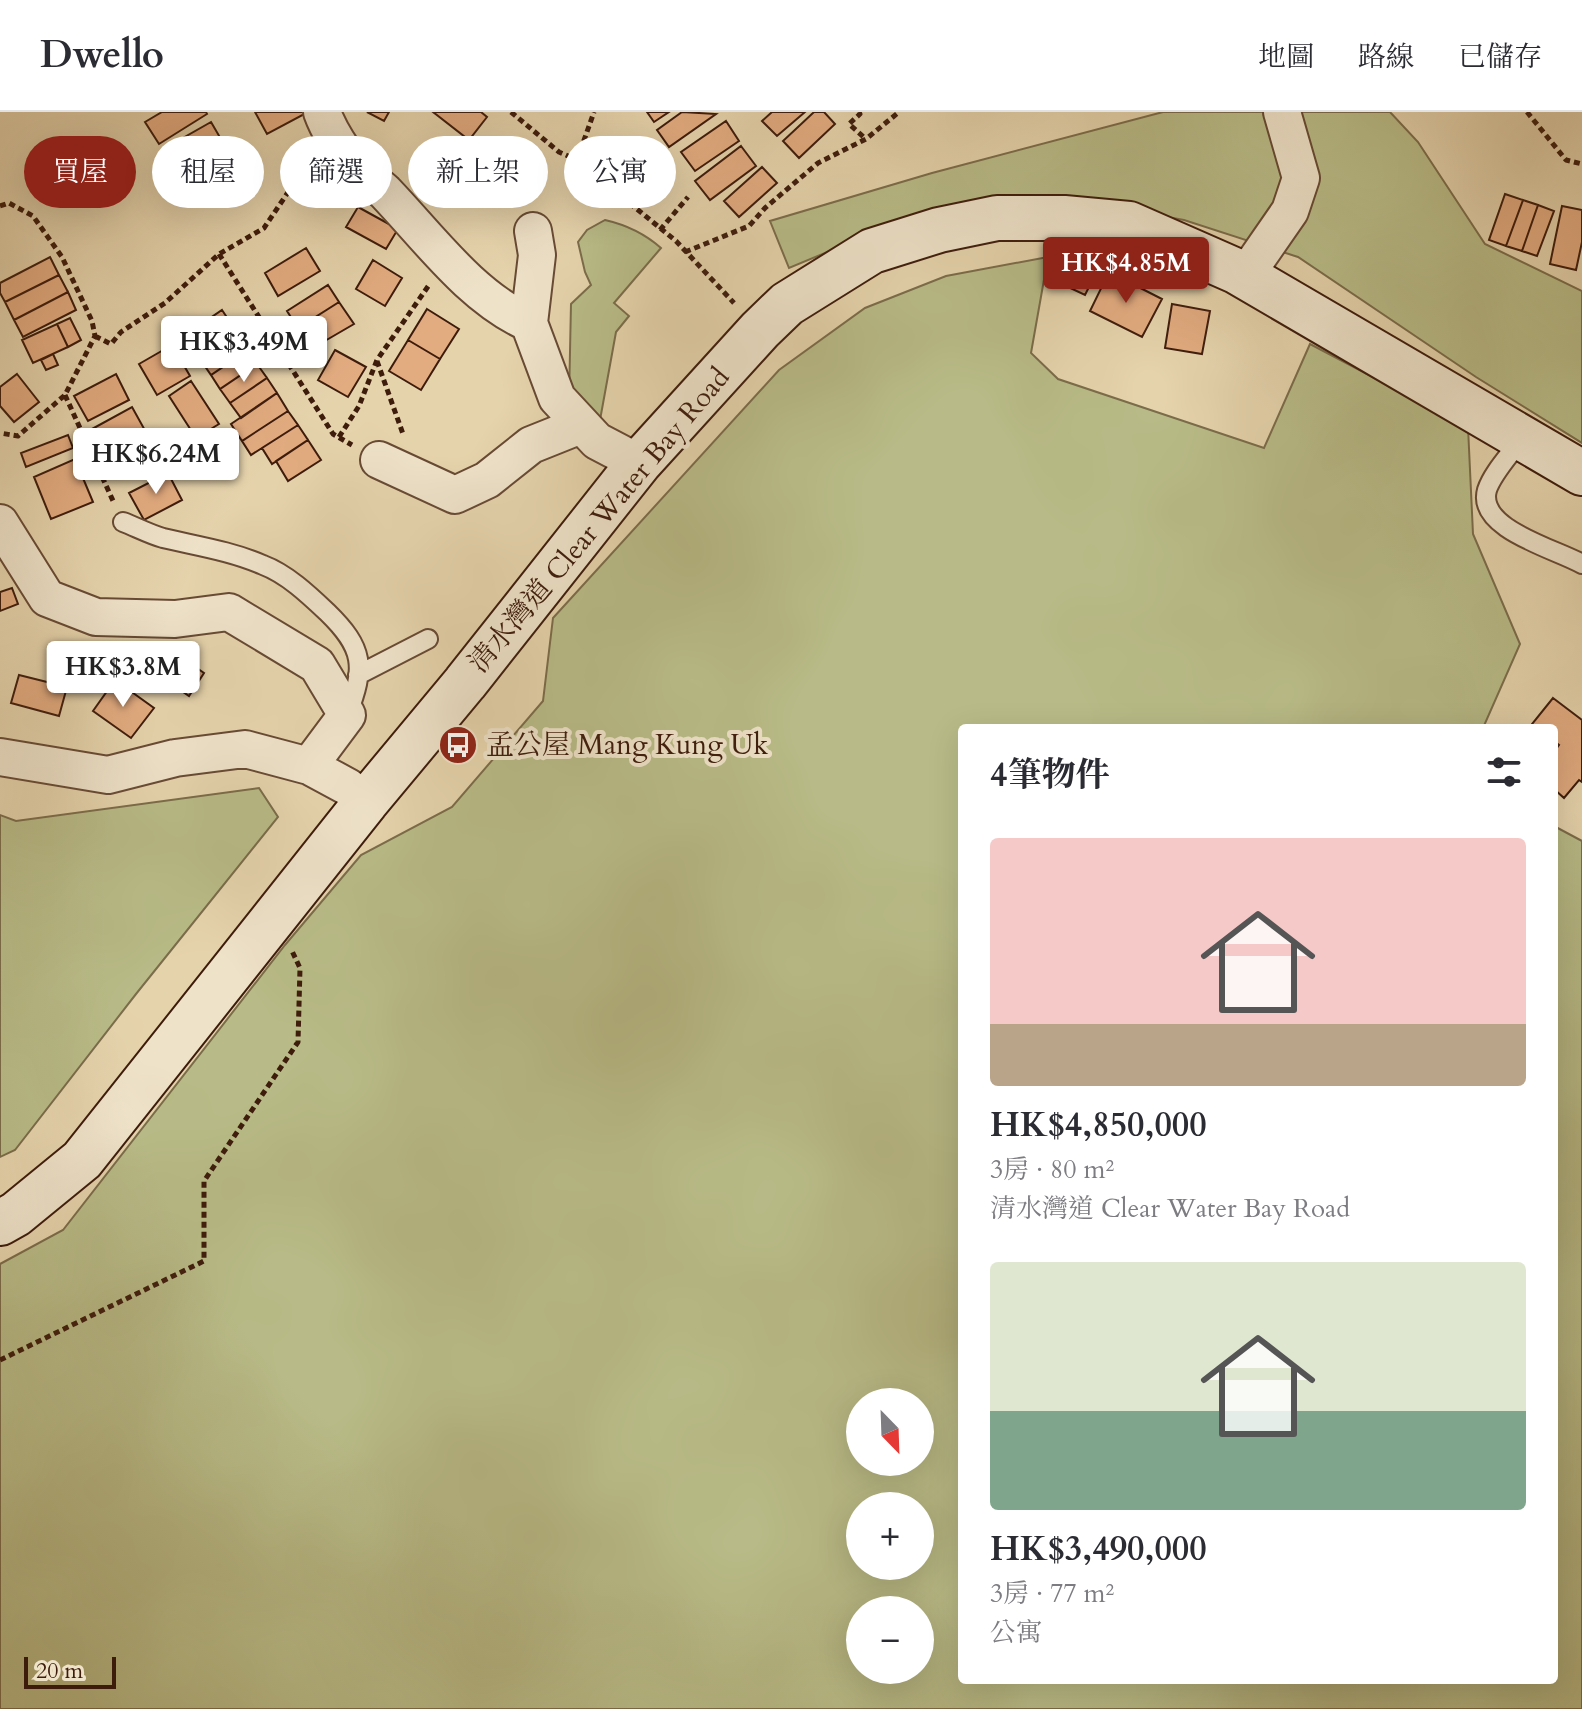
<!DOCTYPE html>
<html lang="zh-TW">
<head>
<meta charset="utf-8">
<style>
  :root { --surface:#fff; --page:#f2f2f3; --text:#2b2b33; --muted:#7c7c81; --line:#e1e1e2; --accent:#8f2418 }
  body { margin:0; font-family:Cardo,"Noto Serif TC",serif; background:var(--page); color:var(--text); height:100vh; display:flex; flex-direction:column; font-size:30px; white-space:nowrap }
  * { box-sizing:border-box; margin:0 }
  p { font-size:26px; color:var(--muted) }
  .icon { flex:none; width:44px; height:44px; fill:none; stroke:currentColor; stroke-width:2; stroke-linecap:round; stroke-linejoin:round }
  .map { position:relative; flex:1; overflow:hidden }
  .sheet { position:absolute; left:958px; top:612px; width:600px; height:960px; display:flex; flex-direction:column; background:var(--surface); border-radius:8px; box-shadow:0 8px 32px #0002 }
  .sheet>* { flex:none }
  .guide { position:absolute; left:24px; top:24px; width:760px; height:72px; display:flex; gap:16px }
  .needle { width:52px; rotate:157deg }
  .controls { position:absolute; left:846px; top:1276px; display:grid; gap:16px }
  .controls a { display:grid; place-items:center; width:88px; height:88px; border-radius:50%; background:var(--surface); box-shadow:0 8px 32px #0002; font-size:40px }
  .scale { position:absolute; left:24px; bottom:20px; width:92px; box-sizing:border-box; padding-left:8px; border:4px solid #3e1c0c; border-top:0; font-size:22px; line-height:28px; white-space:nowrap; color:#3e1c0c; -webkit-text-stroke:6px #eee2c9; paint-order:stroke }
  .price { position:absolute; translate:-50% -68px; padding:0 18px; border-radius:8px; background:#fff; color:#222; font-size:26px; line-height:52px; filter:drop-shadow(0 2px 4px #0008) }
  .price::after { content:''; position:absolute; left:50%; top:48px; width:24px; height:18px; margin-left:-12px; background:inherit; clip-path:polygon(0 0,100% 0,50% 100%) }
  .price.selected { background:var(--accent); color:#fff }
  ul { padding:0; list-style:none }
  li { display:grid; align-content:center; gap:16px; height:424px; padding:0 32px }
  li span { display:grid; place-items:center; height:248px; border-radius:8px; color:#555 }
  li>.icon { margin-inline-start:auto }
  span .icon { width:144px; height:144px; fill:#fffc; stroke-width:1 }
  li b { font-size:34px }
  h2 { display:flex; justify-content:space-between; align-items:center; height:96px; padding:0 32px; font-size:34px }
  .tag { padding:0 28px; border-radius:36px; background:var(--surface); box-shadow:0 8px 32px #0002; font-size:28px; line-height:72px }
  .tag.selected { background:var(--accent); color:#fff }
  header { display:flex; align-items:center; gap:48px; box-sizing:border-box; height:112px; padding:0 40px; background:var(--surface); border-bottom:2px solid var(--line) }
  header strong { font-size:38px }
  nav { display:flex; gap:44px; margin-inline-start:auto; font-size:28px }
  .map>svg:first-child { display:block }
  .green { fill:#b8bb87; stroke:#7b6c4a; stroke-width:2; fill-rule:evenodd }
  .building { fill:#e2ab80; stroke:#3e1c0c; stroke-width:2 }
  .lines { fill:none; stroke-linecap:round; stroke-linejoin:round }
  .service-casing { stroke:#684a34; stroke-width:22 }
  .minor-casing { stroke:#684a34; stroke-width:40 }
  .secondary-casing { stroke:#3e1c0c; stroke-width:48 }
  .path { stroke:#3e1c0c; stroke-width:5; stroke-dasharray:6 4; stroke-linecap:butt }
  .service { stroke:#eee2c9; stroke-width:18 }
  .minor { stroke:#eee2c9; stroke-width:36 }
  .secondary { stroke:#eee2c9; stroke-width:44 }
  .labels { text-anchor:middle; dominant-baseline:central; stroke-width:8; stroke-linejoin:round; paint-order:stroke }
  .street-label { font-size:28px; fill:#3e1c0c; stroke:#eee2c9 }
  .poi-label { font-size:28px; fill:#3e1c0c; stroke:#eee2c9; text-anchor:start }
</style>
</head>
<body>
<header>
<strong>Dwello</strong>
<nav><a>地圖</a><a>路線</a><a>已儲存</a></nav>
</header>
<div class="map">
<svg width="1582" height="1597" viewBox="0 0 1582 1597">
  <rect width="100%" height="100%" fill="#e5d3ac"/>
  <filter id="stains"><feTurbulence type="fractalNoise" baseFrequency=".0025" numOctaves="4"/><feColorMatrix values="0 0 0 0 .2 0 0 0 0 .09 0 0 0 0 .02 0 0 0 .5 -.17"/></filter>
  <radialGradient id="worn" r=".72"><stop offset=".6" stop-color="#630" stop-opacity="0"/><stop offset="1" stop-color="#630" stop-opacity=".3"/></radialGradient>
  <path class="green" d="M1163,0H1390L1418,30L1485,132L1582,179V331L1476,265L1298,145L1184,108L1062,86L923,100L789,156L770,109L932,61Z
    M605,108C627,113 644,121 661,136L614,191L629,204L616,220L600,308L569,288L571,192L591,173L585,160L578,130L587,118Z
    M1048,145L1031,241L1058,267L1264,336L1310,232L1468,315L1473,422L1520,532L1483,616H962V1568H1554V714L1582,729V1597H0V1152L63,1118L285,833L361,743L452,695L543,589L553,506L779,258L865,196L946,164ZM860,1290H920V1350H860ZM860,1394H920V1454H860ZM860,1498H920V1558H860Z
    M259,676L278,705L136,882L15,1038L0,1045V703L16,709Z"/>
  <path class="building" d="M162,0H206L207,2L159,32L145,10Z
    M255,0H308L267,22Z
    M367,0H389L384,9Z
    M433,0H481L487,5L469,28Z
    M647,0H669L654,10Z
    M682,0L716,2L669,35L657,18Z
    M772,0H805L777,24L762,9Z
    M814,0H824L835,12L799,46L783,29Z
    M726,9L739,29L695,59L681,40Z
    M211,10L225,34L175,62L162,38Z
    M741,34L756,54L710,88L695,69Z
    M762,55L777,71L739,105L724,89Z
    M1505,82L1523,88L1506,134L1489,128Z
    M1523,88L1538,93L1522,139L1506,134Z
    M1538,93L1554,99L1537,144L1522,139Z
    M1562,94L1582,98V130L1576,158L1550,152Z
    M358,95L398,117L386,137L346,115Z
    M306,136L320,159L278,184L265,161Z
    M1075,140L1100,153L1085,183L1066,174L1073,162L1065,158Z
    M50,145L59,163L5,190L0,181V171Z
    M373,148L402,166L385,194L356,177Z
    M1109,160L1162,187L1142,225L1090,199Z
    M59,163L68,180L14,208L5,190Z
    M328,173L339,190L298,216L287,199Z
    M68,180L76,198L23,225L14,208Z
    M339,190L354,212L311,237L298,216Z
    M1172,192L1210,199L1202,242L1165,236Z
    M427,197L459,217L440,247L408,228Z
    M222,198L236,219L198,244L184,224Z
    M70,206L81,228L68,235L57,212Z
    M57,212L68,235L33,251L22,228Z
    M236,219L248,238L211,263L198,244Z
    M408,228L440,247L421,278L389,259Z
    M172,233L190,264L157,283L139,252Z
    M248,238L257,252L220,277L211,263Z
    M335,238L366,255L348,285L318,268Z
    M53,242L58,253L46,258L41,248Z
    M257,252L267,266L230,291L220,277Z
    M17,262L39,290L14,310L0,294V275Z
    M116,262L129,288L88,309L74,284Z
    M267,266L277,281L241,306L230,291Z
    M191,269L219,312L196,326L169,284Z
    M277,281L288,299L242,329L231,312Z
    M132,295L147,322L107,344L92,317Z
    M288,299L298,313L251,343L242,329Z
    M298,313L308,328L272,352L262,336Z
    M147,322L158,340L117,362L107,344Z
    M68,323L73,336L26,355L21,341Z
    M308,328L321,348L288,369L276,349Z
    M75,347L93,390L51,407L34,365Z
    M168,361L182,388L144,408L129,381Z
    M12,476L18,492L0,499V480Z
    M162,532L204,561L189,584L146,554Z
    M19,563L67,575L59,604L11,591Z
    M115,568L154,596L131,626L93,599Z
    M1553,586L1582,608V670L1579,668L1564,686L1554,677V640L1559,633L1554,629V616H1537L1532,612Z"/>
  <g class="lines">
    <g class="service-casing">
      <path id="service" d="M1522,326C1511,342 1493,360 1487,378C1476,417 1556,437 1582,452
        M123,410C136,415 149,422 163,426C197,434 231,439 263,453C287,462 309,483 327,500C364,536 366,555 347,603
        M358,563L428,527"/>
    </g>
    <g class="minor-casing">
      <path id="minor" d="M322,0C329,19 340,36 353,53C361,64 375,70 385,80C429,126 471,185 529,211
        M533,119L537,143L529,211L557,286L597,329L639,351
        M1245,164L1290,99L1301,66L1282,0
        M379,348L455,383L487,368L531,333L581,313
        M0,411L47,486L96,505L175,507L229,500L317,553L347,603L309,654L348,675L366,690
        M0,645L108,663L175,646L245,637L309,654"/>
    </g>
    <g class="secondary-casing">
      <path id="secondary" d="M0,1111L16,1102L82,1048L366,690L465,571L639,351L760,218L787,192L872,139L939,118L997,106H1064L1129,112L1236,159L1582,361"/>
    </g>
    <path class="path" d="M511,0L559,40L577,48L676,129L734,191
      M859,0L860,2L849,12L866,27
      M1527,0L1566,48L1582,52
      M577,48L594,0
      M0,94L9,91L33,104L62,145L92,209L95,224L65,283L18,324L0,321
      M660,118L688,85
      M685,140L749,114L765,96L818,51L866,27L899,0
      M219,142L333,322L352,333
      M95,224L111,232L121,220L165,191L219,142L264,116L309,49
      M377,249L403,322
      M65,283L114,391
      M339,325L359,294L377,248L429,173
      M0,1248L204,1149V1069L298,930L300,856L292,839"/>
    <use href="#service" class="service"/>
    <use href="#minor" class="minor"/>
    <use href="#secondary" class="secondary"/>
  </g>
  <defs>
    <g id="bus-disc" transform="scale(2)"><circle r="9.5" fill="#8f2418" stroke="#eee2c9"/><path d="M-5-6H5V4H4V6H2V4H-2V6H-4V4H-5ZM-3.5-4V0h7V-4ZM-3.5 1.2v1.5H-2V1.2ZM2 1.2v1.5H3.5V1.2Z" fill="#fff"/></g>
  </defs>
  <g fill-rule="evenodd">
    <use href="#bus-disc" x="458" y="633"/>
  </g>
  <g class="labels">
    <g class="street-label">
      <text transform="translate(599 408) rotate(-50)">清水灣道 Clear Water Bay Road</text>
    </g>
    <g class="poi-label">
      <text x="486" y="633">孟公屋 Mang Kung Uk</text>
    </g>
  </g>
  <rect width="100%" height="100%" filter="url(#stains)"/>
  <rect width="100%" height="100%" fill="url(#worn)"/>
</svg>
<div class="controls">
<a><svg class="needle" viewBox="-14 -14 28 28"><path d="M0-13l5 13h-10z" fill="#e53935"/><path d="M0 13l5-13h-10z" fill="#7c7c81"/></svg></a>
<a>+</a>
<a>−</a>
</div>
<div class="scale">20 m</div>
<b class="price selected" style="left:1126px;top:193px">HK$4.85M</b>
<b class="price" style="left:244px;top:272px">HK$3.49M</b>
<b class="price" style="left:156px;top:384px">HK$6.24M</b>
<b class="price" style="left:123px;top:597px">HK$3.8M</b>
<div class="guide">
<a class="tag selected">買屋</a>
<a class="tag">租屋</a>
<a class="tag">篩選</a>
<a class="tag">新上架</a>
<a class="tag">公寓</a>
</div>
<section class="sheet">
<h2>4筆物件<svg class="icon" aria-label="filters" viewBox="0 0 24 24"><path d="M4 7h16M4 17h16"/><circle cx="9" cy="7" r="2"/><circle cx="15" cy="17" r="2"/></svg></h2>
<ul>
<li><span style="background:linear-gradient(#f6c9c9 75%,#b9a48a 0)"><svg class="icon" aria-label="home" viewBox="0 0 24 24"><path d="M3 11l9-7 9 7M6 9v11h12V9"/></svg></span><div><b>HK$4,850,000</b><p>3房 · 80 m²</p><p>清水灣道 Clear Water Bay Road</p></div></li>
<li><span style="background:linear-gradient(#dfe7d0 60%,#7fa58c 0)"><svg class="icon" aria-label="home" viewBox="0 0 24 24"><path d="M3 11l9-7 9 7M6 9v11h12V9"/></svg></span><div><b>HK$3,490,000</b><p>3房 · 77 m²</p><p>公寓</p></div></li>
</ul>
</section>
</div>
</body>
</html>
